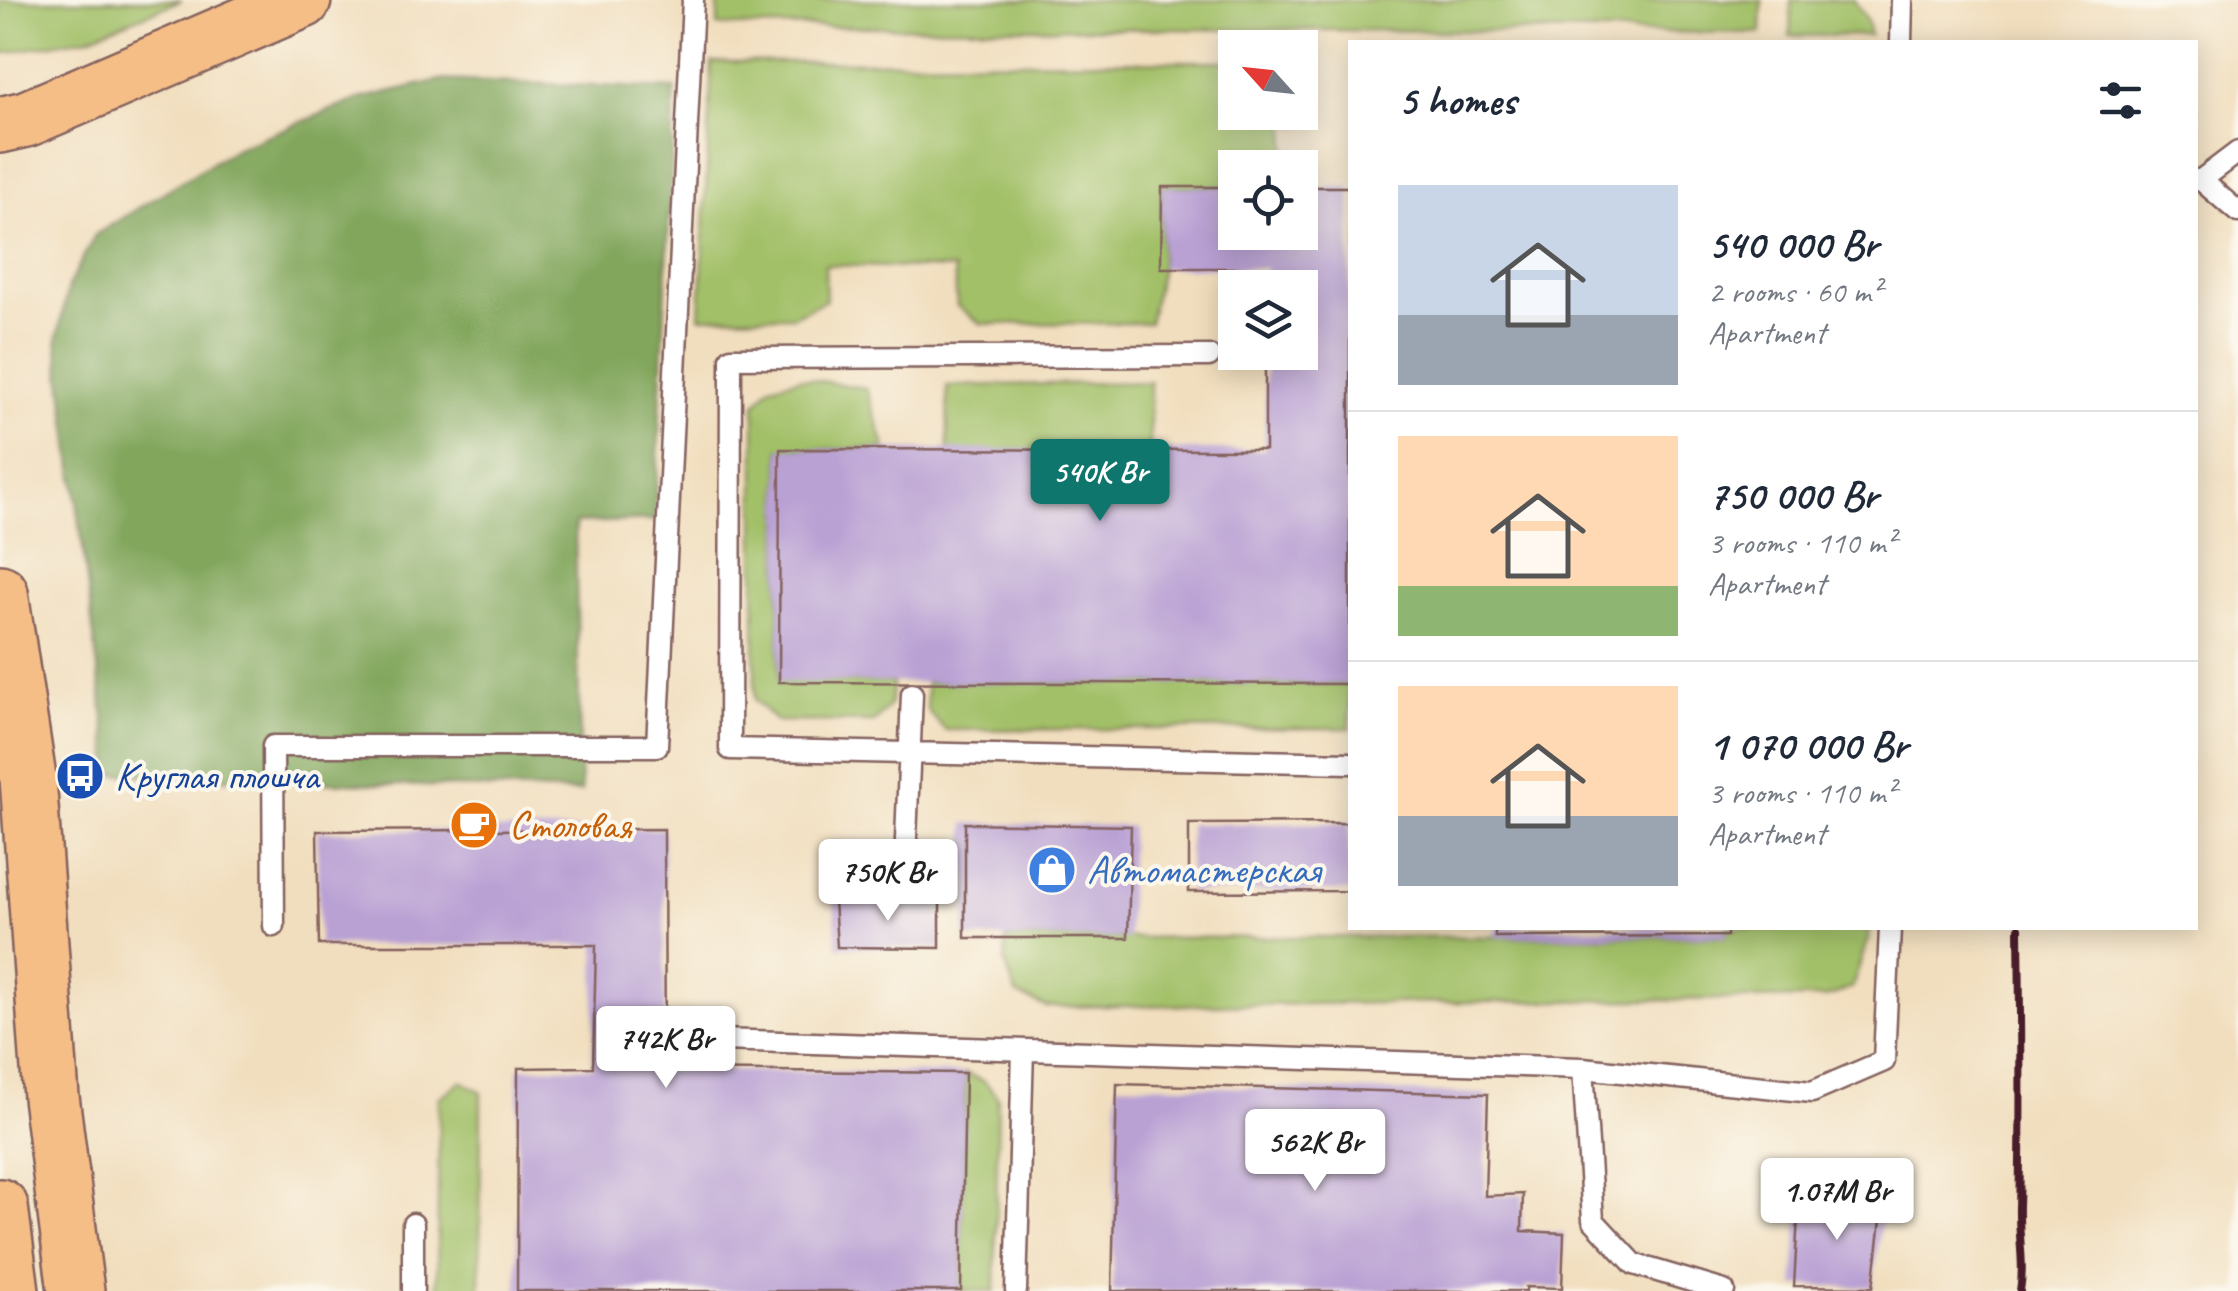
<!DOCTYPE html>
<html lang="en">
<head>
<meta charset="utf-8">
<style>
  :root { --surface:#fff; --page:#f6f6f7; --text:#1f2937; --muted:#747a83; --line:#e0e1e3; --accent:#0f766e }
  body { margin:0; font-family:Caveat,sans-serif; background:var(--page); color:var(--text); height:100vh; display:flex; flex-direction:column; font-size:38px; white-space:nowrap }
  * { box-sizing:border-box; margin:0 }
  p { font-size:32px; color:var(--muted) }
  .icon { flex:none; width:55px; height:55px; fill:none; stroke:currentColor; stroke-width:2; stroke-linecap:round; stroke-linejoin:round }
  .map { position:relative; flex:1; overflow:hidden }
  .drawer { position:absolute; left:1348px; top:40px; width:850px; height:890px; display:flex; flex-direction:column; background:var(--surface); border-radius:0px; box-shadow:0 5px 25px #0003 }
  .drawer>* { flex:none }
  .needle { width:65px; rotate:297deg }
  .buttons { position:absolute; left:1218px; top:30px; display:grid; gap:20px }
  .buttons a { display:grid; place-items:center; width:100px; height:100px; border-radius:0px; background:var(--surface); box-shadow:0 5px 25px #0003; font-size:50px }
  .price { position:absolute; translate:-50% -85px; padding:0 22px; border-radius:10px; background:#fff; color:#222; font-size:32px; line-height:65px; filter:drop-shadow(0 2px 5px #0008) }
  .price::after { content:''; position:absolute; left:50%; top:60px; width:30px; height:22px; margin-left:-15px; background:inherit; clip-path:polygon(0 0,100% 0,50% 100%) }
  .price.selected { background:var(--accent); color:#fff }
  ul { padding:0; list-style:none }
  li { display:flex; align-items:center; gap:30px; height:250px; padding:0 50px }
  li+li { border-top:2px solid var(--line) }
  li span { display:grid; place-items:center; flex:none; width:280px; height:200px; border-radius:0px; color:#555 }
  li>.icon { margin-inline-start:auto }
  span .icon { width:120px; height:120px; fill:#fffc; stroke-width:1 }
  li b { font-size:42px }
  h2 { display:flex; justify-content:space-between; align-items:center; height:120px; padding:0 50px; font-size:42px }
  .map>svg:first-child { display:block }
  .green { fill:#a2c067; stroke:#767049; stroke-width:2.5 }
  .forest { fill:#81a65c; stroke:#666244; stroke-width:2.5 }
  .building { fill:#baa1d4 }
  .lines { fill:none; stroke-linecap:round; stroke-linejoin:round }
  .lane-casing { stroke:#84625e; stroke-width:25 }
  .primary-casing { stroke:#84625e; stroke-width:60 }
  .lane { stroke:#fff; stroke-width:20 }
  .primary { stroke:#f6be87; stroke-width:55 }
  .rail { stroke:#4a1f2b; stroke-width:8 }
  .labels { text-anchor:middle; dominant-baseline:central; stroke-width:8; stroke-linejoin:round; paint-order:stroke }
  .transit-label { font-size:40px; fill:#164399; stroke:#fbf7ec; text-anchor:start }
  .food-label { font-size:40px; fill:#c56008; stroke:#fbf7ec; text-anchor:start }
  .shop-label { font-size:40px; fill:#366cbe; stroke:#fbf7ec; text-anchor:start }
</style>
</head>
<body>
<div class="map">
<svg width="2238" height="1291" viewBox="0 0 2238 1291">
  <rect width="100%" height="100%" fill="#fbf7ec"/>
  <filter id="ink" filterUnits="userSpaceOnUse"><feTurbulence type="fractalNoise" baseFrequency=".01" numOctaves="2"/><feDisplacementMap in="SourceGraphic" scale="20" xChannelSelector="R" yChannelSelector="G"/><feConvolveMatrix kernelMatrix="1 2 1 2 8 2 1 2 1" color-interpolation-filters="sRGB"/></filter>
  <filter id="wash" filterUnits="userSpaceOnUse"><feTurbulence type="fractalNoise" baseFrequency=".0048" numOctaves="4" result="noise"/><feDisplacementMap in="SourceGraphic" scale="40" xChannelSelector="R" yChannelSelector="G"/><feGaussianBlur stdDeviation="2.25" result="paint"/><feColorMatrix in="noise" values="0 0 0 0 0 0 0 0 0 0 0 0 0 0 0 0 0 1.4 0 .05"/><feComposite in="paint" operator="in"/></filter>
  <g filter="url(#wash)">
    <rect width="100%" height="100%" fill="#f1debe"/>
    <path class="green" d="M0,0H182L89,37L0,54Z
      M718,0H1762L1761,33L718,26Z
      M1791,0H1854L1867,21L1870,35L1790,36Z
      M1235,61V112L1287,113L1286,167L1235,168V187H1162L1161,268L1149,323L981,324L957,306L954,269L825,265L826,300L793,316L700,317L712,62Z
      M801,378L866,388L886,449H780L779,681L893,682L890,705L874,722L776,721L755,700V405L770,386Z
      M1150,382V448L948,451L947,386Z
      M926,682L1350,684V728L945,730L927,710Z
      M1727,928H1869L1868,939L1852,988L1825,998L1046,1007L1016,994L1005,962L1006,938L1726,936Z
      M965,1073L985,1082L998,1097L995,1291H961Z
      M461,1081L481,1091L480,1291H437L439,1098Z"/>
    <path class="forest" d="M440,80L675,89L655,520L575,523L581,792L111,774L57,340L68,287L95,235L236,148L359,99Z"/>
    <g id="blocks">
      <path class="building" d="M1162,187H1235V232H1300V187H1350V684L779,682L780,449L1265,450V352H1300V288H1265L1266,268H1161Z
        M965,823L1131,826L1128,938H965Z
        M1350,823V891L1189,892V824Z
        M664,829L665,1070L965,1073L961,1291H517L518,1068L593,1067L596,945H319L317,831Z
        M834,901H940V948L837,947Z
        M1495,928H1727V936L1495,937Z
        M1117,1084L1488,1094L1485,1196L1523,1194L1522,1231L1564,1233L1562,1288L1526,1287V1291H1112Z
        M1799,1199L1883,1203L1873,1287L1794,1286Z"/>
    </g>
  </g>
  <g filter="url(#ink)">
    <use href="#blocks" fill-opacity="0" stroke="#84625e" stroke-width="2.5"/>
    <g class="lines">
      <g class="lane-casing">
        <path id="lane" d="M1901,42L1902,0
          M2195,180H2201L2238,212
          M2201,180L2238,152
          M1209,356L731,358L730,749L1350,763
          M904,888L912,694
          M274,926L273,746H657L693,0
          M719,1040L1583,1068L1812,1092L1884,1061L1890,928
          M1583,1068L1593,1220L1634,1264L1724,1291
          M413,1224V1291
          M1016,1291L1023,1050"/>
      </g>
      <g class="primary-casing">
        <path id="primary" d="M0,125L26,119L303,0
          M0,593L28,778L51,1097L76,1291
          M0,1207L11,1291"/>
      </g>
      <use href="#lane" class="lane"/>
      <use href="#primary" class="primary"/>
      <path class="rail" d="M2019,928C2020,1020 2022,1113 2019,1206C2018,1235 2025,1263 2020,1291"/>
    </g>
  </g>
  <defs>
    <g id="bus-disc" transform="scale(2.5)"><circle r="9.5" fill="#1a4fb4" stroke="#fbf7ec"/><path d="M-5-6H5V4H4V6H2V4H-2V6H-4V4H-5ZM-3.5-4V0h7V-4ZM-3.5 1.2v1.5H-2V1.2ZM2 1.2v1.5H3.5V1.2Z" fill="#fff"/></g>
    <g id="cafe-disc" transform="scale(2.5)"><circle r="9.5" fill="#e8710a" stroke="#fbf7ec"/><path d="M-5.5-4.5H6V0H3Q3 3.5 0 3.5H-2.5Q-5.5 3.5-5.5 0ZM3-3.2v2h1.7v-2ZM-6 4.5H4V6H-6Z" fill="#fff"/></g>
    <g id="shop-disc" transform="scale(2.5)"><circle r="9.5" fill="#3f7fe0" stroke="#fbf7ec"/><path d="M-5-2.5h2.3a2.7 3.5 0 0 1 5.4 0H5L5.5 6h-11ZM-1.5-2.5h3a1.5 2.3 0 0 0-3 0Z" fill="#fff"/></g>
  </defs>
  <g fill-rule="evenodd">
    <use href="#bus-disc" x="80" y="776"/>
    <use href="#cafe-disc" x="474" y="825"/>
    <use href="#shop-disc" x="1052" y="870"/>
  </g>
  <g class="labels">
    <g class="transit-label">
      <text x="115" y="776">Круглая плошча</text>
    </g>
    <g class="food-label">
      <text x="509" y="825">Столовая</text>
    </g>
    <g class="shop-label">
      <text x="1087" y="870">Автомастерская</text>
    </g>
  </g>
</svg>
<div class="buttons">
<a><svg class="needle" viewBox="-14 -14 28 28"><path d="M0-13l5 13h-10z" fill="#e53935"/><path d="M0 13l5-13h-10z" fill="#747a83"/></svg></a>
<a><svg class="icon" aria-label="locate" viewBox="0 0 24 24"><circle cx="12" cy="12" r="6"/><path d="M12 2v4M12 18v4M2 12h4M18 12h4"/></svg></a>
<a><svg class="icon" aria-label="layers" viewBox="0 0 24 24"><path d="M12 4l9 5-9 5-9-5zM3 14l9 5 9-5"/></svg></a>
</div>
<b class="price selected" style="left:1100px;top:524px">540K Br</b>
<b class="price" style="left:888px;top:924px">750K Br</b>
<b class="price" style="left:666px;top:1091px">742K Br</b>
<b class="price" style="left:1315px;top:1194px">562K Br</b>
<b class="price" style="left:1837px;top:1243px">1.07M Br</b>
<section class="drawer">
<h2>5 homes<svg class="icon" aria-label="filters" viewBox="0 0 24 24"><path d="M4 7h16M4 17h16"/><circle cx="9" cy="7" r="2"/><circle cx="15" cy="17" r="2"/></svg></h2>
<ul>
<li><span style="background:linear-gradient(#c9d6e8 65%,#9aa5b1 0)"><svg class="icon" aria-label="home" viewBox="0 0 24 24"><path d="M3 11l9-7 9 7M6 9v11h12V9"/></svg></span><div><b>540 000 Br</b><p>2 rooms · 60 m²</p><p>Apartment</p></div></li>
<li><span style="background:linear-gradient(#ffd9b3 75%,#8fb573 0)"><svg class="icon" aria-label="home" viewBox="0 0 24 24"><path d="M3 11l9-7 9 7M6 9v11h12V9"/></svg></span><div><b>750 000 Br</b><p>3 rooms · 110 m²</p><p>Apartment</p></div></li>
<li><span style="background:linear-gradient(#ffd9b3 65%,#9aa5b1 0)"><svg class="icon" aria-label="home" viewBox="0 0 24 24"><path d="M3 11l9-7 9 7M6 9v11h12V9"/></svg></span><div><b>1 070 000 Br</b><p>3 rooms · 110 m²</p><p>Apartment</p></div></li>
</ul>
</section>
</div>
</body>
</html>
